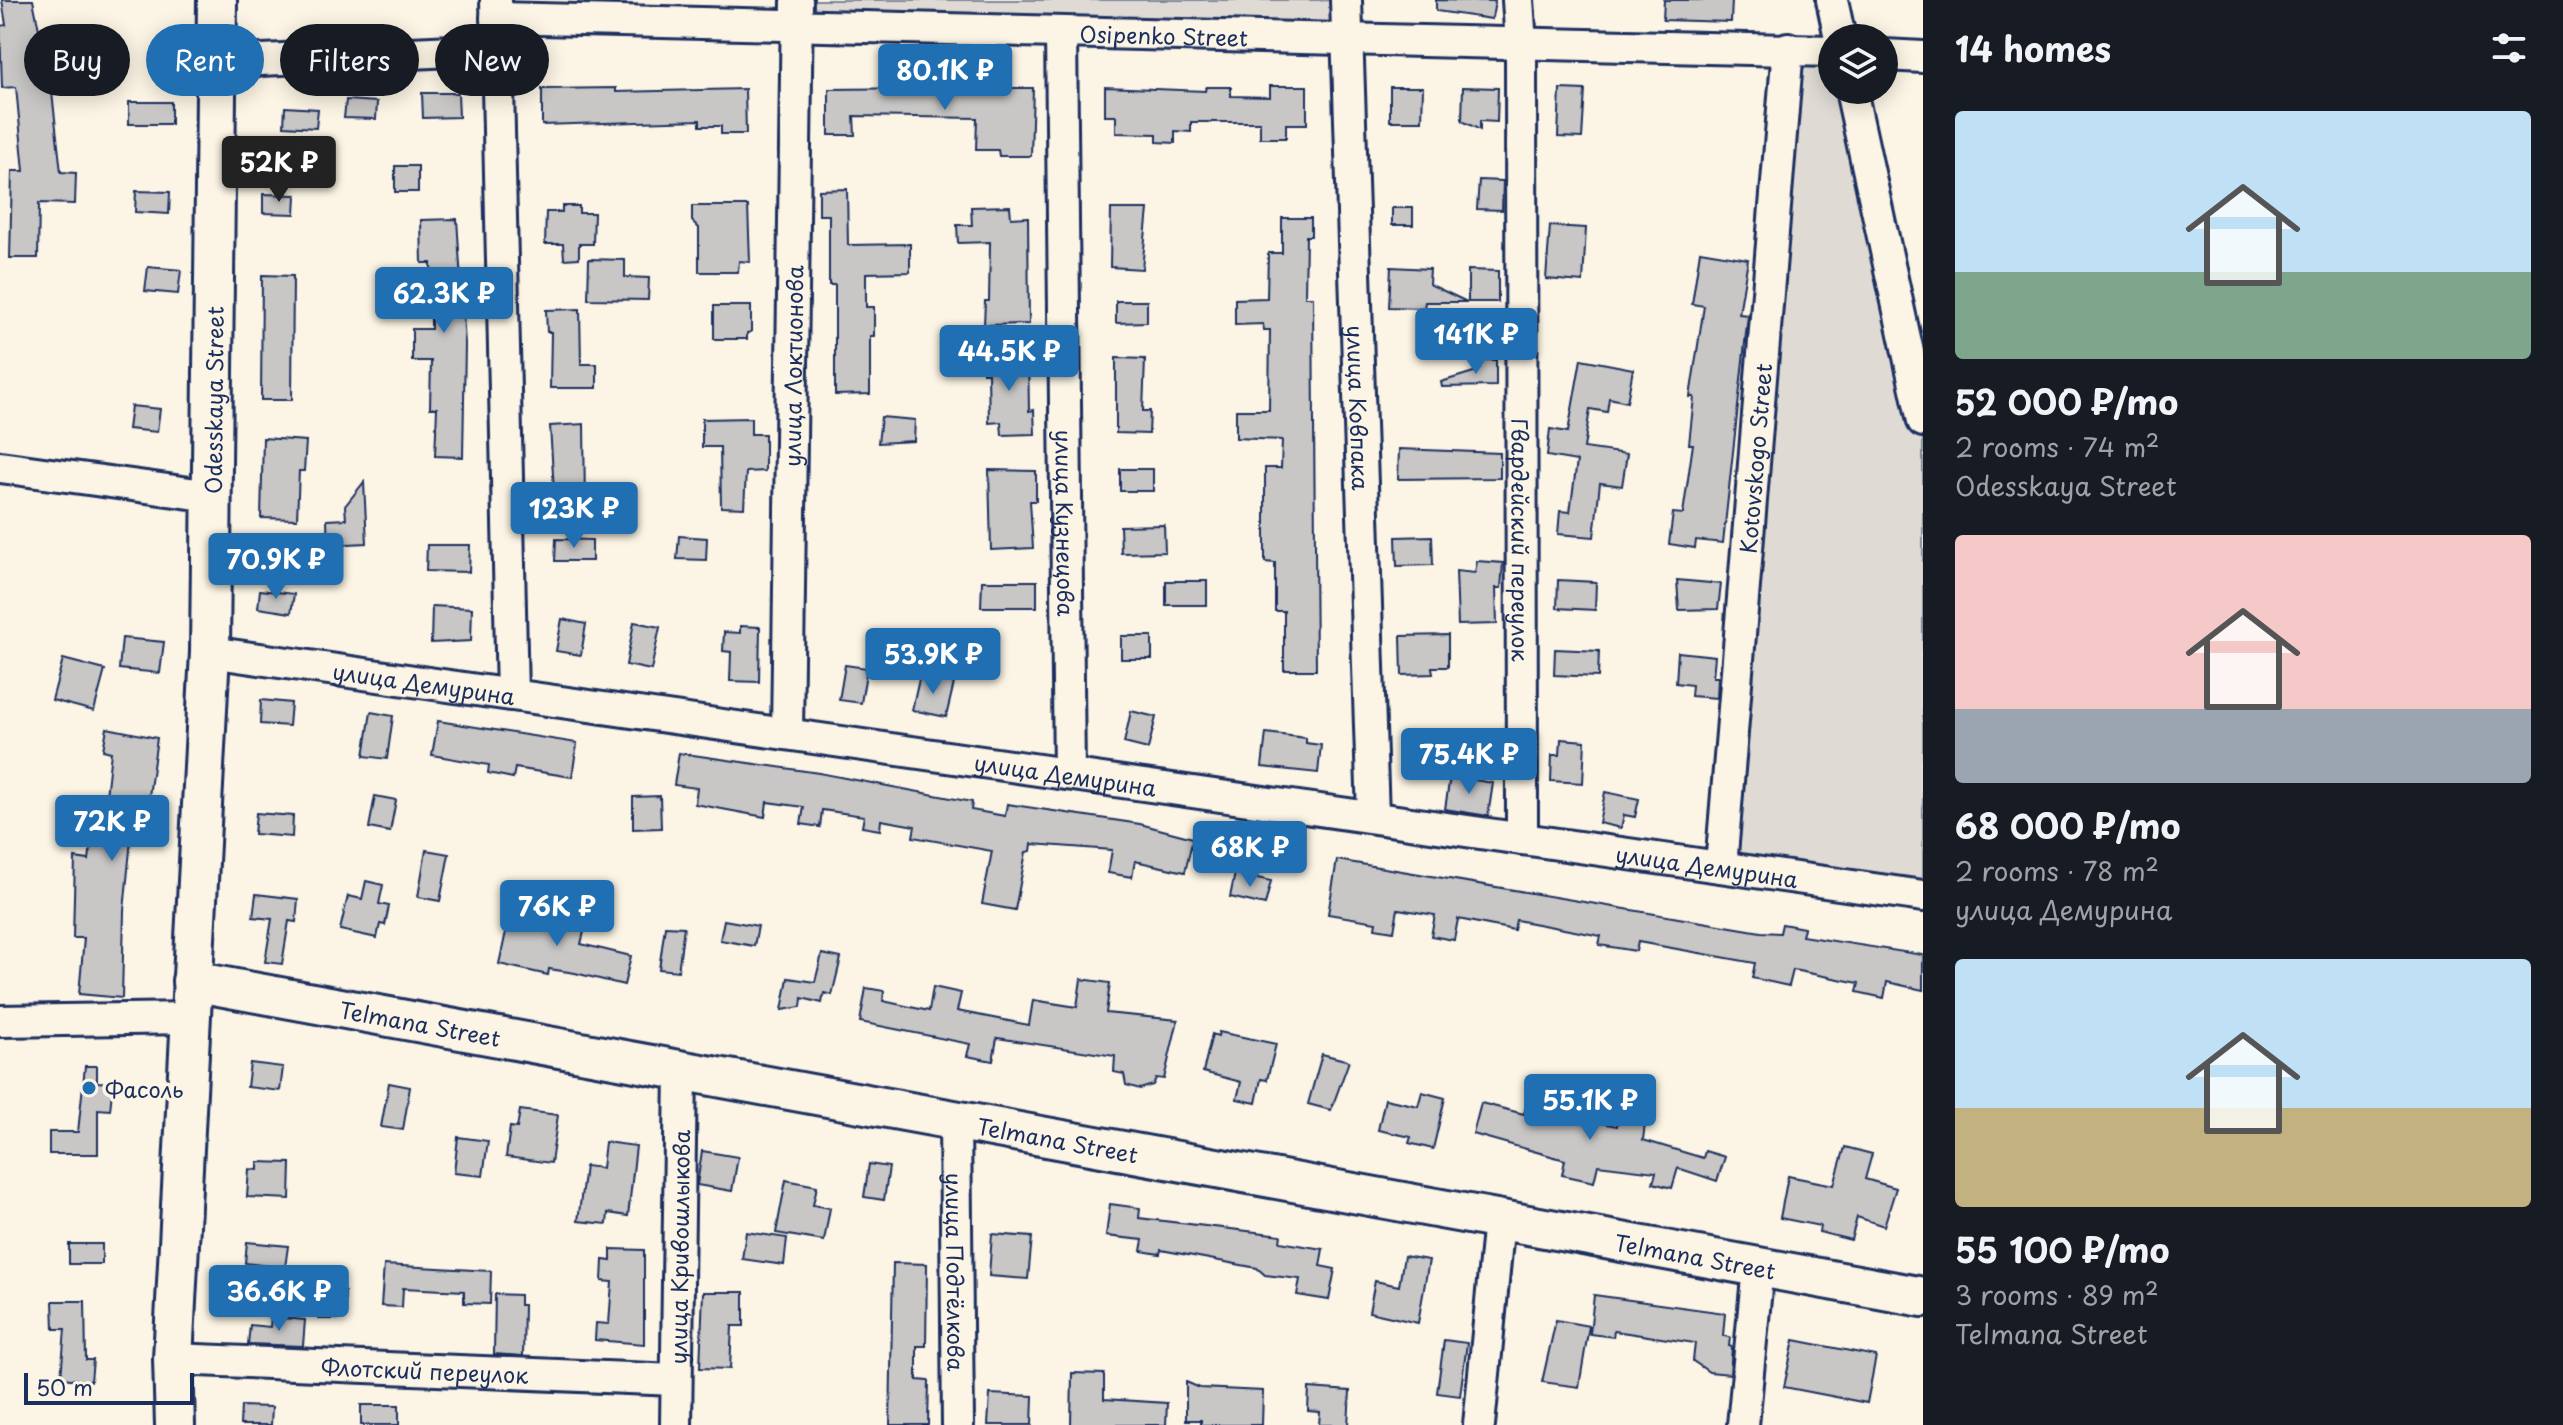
<!DOCTYPE html>
<html lang="en">
<head>
<meta charset="utf-8">
<style>
  :root { --surface:#171b24; --page:#242831; --text:#f1f3f6; --muted:#9ea1a6; --accent:#1f6fb2 }
  body { margin:0; font-family:"Playpen Sans",sans-serif; background:var(--page); color:var(--text); height:100vh; display:flex; flex-direction:column; font-size:30px; white-space:nowrap }
  * { box-sizing:border-box; margin:0 }
  p { font-size:26px; color:var(--muted) }
  .icon { flex:none; width:44px; height:44px; fill:none; stroke:currentColor; stroke-width:2; stroke-linecap:round; stroke-linejoin:round }
  .map { position:relative; flex:1; overflow:hidden }
  .side { display:flex; flex-direction:column; background:var(--surface); width:640px }
  .side>* { flex:none }
  .hud { position:absolute; left:24px; top:24px; width:760px; height:72px; display:flex; gap:16px }
  .fabs { position:absolute; left:1818px; top:24px; display:grid; gap:16px }
  .fabs a { display:grid; place-items:center; width:80px; height:80px; border-radius:50%; background:var(--surface); box-shadow:0 4px 20px #0003; font-size:40px }
  .scale { position:absolute; left:24px; bottom:20px; width:170px; box-sizing:border-box; padding-left:8px; border:4px solid #1b2f5e; border-top:0; font-size:22px; line-height:28px; white-space:nowrap; color:#1b2f5e; -webkit-text-stroke:6px #fcf5e5; paint-order:stroke }
  .price { position:absolute; translate:-50% -68px; padding:0 18px; border-radius:8px; background:var(--accent); color:#fff; font-size:26px; line-height:52px; filter:drop-shadow(0 2px 4px #0008) }
  .price::after { content:''; position:absolute; left:50%; top:48px; width:24px; height:18px; margin-left:-12px; background:inherit; clip-path:polygon(0 0,100% 0,50% 100%) }
  .price.current { background:#222; color:#fff }
  ul { padding:0; list-style:none }
  li { display:grid; align-content:center; gap:16px; height:424px; padding:0 32px }
  li span { display:grid; place-items:center; height:248px; border-radius:8px; color:#555 }
  li>.icon { margin-inline-start:auto }
  span .icon { width:144px; height:144px; fill:#fffc; stroke-width:1 }
  li b { font-size:34px }
  h2 { display:flex; justify-content:space-between; align-items:center; height:96px; padding:0 32px; font-size:34px }
  .pill { padding:0 28px; border-radius:36px; background:var(--surface); box-shadow:0 4px 20px #0003; font-size:28px; line-height:72px }
  .pill.current { background:var(--accent); color:#fff }
  main { display:flex; flex:1; min-height:0 }
  .map>svg:first-child { display:block }
  .park { fill:#dfdbd4; stroke:#7d8599; stroke-width:2 }
  .building { fill:#c8c7c6; stroke:#1b2f5e; stroke-width:2 }
  .lines { fill:none; stroke-linecap:round; stroke-linejoin:round }
  .minor-casing { stroke:#1b2f5e; stroke-width:36 }
  .major-casing { stroke:#1b2f5e; stroke-width:44 }
  .minor { stroke:#fcf5e5; stroke-width:30 }
  .major { stroke:#fcf5e5; stroke-width:38 }
  .poi-dot { fill:#1f6fb2; stroke:#fcf5e5; stroke-width:3 }
  .labels { text-anchor:middle; dominant-baseline:central; stroke-width:7; stroke-linejoin:round; paint-order:stroke }
  .street-label { font-size:22px; fill:#1b2f5e; stroke:#fcf5e5 }
  .poi-label { font-size:22px; fill:#1b2f5e; stroke:#fcf5e5; text-anchor:start }
</style>
</head>
<body>
<main>
<div class="map">
<svg width="1923" height="1425" viewBox="0 0 1923 1425">
  <rect width="100%" height="100%" fill="#fcf5e5"/>
  <filter id="ink" filterUnits="userSpaceOnUse"><feTurbulence type="fractalNoise" baseFrequency=".0125" numOctaves="2"/><feDisplacementMap in="SourceGraphic" scale="16" xChannelSelector="R" yChannelSelector="G"/><feConvolveMatrix kernelMatrix="1 2 1 2 8 2 1 2 1" color-interpolation-filters="sRGB"/></filter>
  <g filter="url(#ink)">
    <path class="park" d="M797,0H1346L1347,40L797,26Z
      M1788,48L1832,51V90H1851L1923,421V896L1721,867Z"/>
    <path class="building" d="M2,0H33L43,49L47,48L61,172L76,173L75,204L39,203L38,258H10L12,171H24L16,87L2,88L0,26L6,25Z
      M1436,0L1495,1L1492,19L1436,11Z
      M1664,0H1732L1731,22L1663,20Z
      M1270,86H1307V124H1286V138H1260V122H1191V132L1175,131V143L1157,142V134L1116,133V116H1105V87L1205,91L1206,87H1231V96L1270,97Z
      M1390,87H1423L1422,121H1390Z
      M1463,87L1498,88L1497,122L1480,121V130L1462,121Z
      M616,88V92L745,89L746,134H721V126H700V120L542,125V89Z
      M926,88H1033L1031,156H999L998,150H976L977,118L854,116L855,135H829V89Z
      M1560,89L1585,90L1582,138L1558,137Z
      M422,93H458L459,117L423,118Z
      M346,100L377,102L376,119L344,118Z
      M129,102H171V124H129Z
      M285,107L318,109L316,128L284,126Z
      M395,166H418V192H395Z
      M1479,180L1503,181L1502,210L1477,209Z
      M847,189L848,245L910,244V272L866,273V307H874V336H870V394L835,395V285H829V215H819V190Z
      M136,191L170,192L169,214L135,212Z
      M263,194L296,195L295,214L263,213Z
      M562,206H579V213H594L593,244H579V258L564,259L563,244H545L546,212H562Z
      M692,206H748L750,262L739,261L738,272H699V228L692,221Z
      M1010,206L1011,218L1028,217L1029,324L984,325L985,301H989L990,242L958,243L957,225H972L971,207Z
      M1392,208H1413V225H1392Z
      M1111,209H1148L1142,269L1110,267Z
      M1282,218H1311V236H1306L1305,297H1313L1316,670H1284V611H1275V563L1265,562V468H1281L1282,440L1236,438V410H1269L1270,330H1264L1263,324L1235,325V299L1267,298L1268,253H1282Z
      M457,219L465,344L463,457L435,456L437,408H430L431,361H412V329H431V263H422L421,220Z
      M1550,226L1586,228L1583,282L1546,279Z
      M1700,251L1748,259L1739,314L1748,315L1723,543L1696,540L1695,548L1669,544L1673,513L1683,514L1693,444H1689L1694,397H1690L1704,306L1692,304Z
      M589,259L625,260V277L649,278L648,300L588,299Z
      M148,267L181,270L178,294L145,291Z
      M1391,267L1430,269L1429,284L1467,302H1425L1424,308L1389,307Z
      M1468,270L1498,271V302H1468Z
      M262,275L293,276L292,400H261Z
      M1116,301H1147V322L1116,323Z
      M714,306H751V332L747,333V339H714Z
      M580,309L581,364H597V388H550L551,332H547L546,310Z
      M983,353L1028,354L1029,411L1034,410L1035,434L1002,435L1001,422L989,423L988,373H983Z
      M1116,358L1145,359L1143,411H1150L1149,434L1116,433Z
      M1581,359L1633,369L1627,402L1609,398L1607,412L1590,409L1584,448L1627,454L1622,486L1600,483L1594,537L1558,534L1560,511L1570,512L1577,461L1547,456L1550,429L1568,432Z
      M1477,360H1496V386L1442,387L1441,382L1477,371Z
      M131,406L160,409L157,432L128,429Z
      M881,417L915,420L914,441L878,443Z
      M751,418V434H765V471L746,472L744,508L721,507L720,447H702V419Z
      M584,424L585,506L555,507L550,426Z
      M263,438L306,441L304,471H299L297,519L261,518Z
      M1399,449L1500,453V478L1398,479Z
      M1120,469H1153V491H1120Z
      M989,470L1036,471V501H1030L1033,548L991,550Z
      M364,482L367,543L328,545L327,520L346,519L345,506Z
      M1164,525L1165,552L1121,553L1120,526Z
      M679,536L707,538L706,560L677,559Z
      M1432,536L1433,565L1397,566L1396,537Z
      M556,539L592,540V561H555Z
      M427,545H470L469,572L426,571Z
      M1477,561L1503,563L1501,588H1496L1497,624L1458,625L1456,571L1475,573Z
      M1558,580L1596,582L1595,610L1557,608Z
      M1677,580L1721,584L1718,609L1679,610Z
      M982,581H1037V607H981Z
      M1166,581H1207V605H1166Z
      M260,590L294,594L291,613L258,608Z
      M432,606L472,608L471,641L431,643Z
      M562,619L586,624L581,655L556,651Z
      M634,622L660,627L651,670L626,665Z
      M740,626L760,627L759,682L730,681L731,652L723,651L724,632L740,633Z
      M1448,635V667H1432L1433,674L1402,675L1401,636Z
      M1121,636H1152V659H1121Z
      M122,638L164,642L160,673L119,669Z
      M1555,649L1599,651L1598,677L1554,675Z
      M1678,652L1715,656L1713,677H1718L1717,698L1691,696L1692,685L1676,683Z
      M63,659L105,670L94,711L52,700Z
      M845,665L867,668L861,703L839,700Z
      M920,675L954,683L946,717L912,710Z
      M261,700L291,703L289,726L260,724Z
      M1131,711L1156,717L1148,749L1124,743Z
      M371,712L393,716L387,759L364,756Z
      M438,721L577,743L572,777L515,768L513,778L488,773L489,765L432,755Z
      M107,728L157,738L143,840L131,839L124,911L122,998L79,994L84,938H73L75,858L89,860L95,813L104,814L111,752L103,750Z
      M1266,733L1306,738V743L1321,745L1318,773L1262,767Z
      M1561,739L1585,741L1583,783L1551,781L1552,755H1560Z
      M679,753L819,773L972,802L971,810L1005,816L1007,804L1140,824L1193,838L1185,872L1135,861L1132,877L1108,873L1112,850L1032,844L1031,851L1026,852L1015,910L982,904L992,851L913,837L915,826L881,820L880,830L862,827L864,816L822,810L820,827L801,824L804,807L767,802L765,817L695,804L697,788L674,785Z
      M1450,776L1493,783L1488,816L1445,809Z
      M1605,792L1639,799L1635,817L1624,815L1621,828L1599,823Z
      M375,796L396,800L390,832L369,828Z
      M660,796L661,828L633,829V797Z
      M256,813L293,816L292,837L254,834Z
      M426,850L449,854L440,901L418,897Z
      M1337,860L1761,932L1780,933L1782,924L1804,928L1802,936L1923,955V990L1887,982L1884,998L1857,992L1859,983L1793,970L1789,986L1752,978L1755,963L1638,942L1636,951L1599,945L1601,936L1516,920L1514,930L1458,919L1454,940L1431,936L1435,915L1398,909L1394,931L1375,928L1376,922L1328,914Z
      M1235,873L1271,881L1265,905L1230,897Z
      M366,881L383,885L379,904L389,906L385,925L380,924L377,938L340,930L348,896L362,899Z
      M256,894L298,899L296,922L289,921L282,964L265,962L272,919L253,917Z
      M513,900L536,906L534,917L585,928L581,944L631,956L624,985L575,973L549,969L548,975L499,964Z
      M724,920L758,926L754,946L720,940Z
      M665,926L684,927L678,971L659,969Z
      M822,954L841,958L832,995L824,993L822,1003L802,998L801,1007L782,1010L788,978L815,982Z
      M1081,979L1110,983L1106,1013L1178,1020L1164,1079L1156,1078L1153,1085L1140,1089L1126,1085L1124,1074L1114,1072L1115,1056L997,1038L993,1061L967,1056L970,1044L860,1022L866,988L884,991L883,1001L929,1011L933,987L961,993L957,1011L1029,1025L1033,1000L1077,1007Z
      M1219,1032L1276,1044L1267,1080L1261,1079L1256,1103L1237,1099L1241,1082L1203,1072L1212,1034L1218,1036Z
      M1322,1054L1349,1061L1331,1110L1308,1104Z
      M250,1063L283,1067L280,1091L247,1087Z
      M85,1066H97V1082L113,1083L110,1110L98,1109V1154H49V1132H78Z
      M389,1083L410,1087L403,1130L381,1127Z
      M1422,1092L1445,1098L1433,1149L1409,1143L1411,1137L1378,1130L1385,1099L1418,1106Z
      M1530,1092L1548,1097L1546,1104L1555,1107L1554,1113L1617,1126L1619,1112L1646,1115L1643,1140L1703,1158L1705,1151L1725,1157L1717,1181L1678,1168L1672,1188L1653,1183L1656,1172L1598,1165L1594,1182L1562,1175L1565,1160L1473,1134L1481,1103L1524,1114Z
      M520,1110L558,1115L551,1163L506,1157L510,1127L517,1128Z
      M458,1137L488,1141L483,1176L454,1173Z
      M605,1142L636,1146L628,1216L608,1213L607,1224L578,1221L585,1166L602,1168Z
      M1845,1147L1872,1154L1865,1179L1896,1188L1884,1226L1857,1217L1851,1240L1819,1232L1820,1226L1780,1218L1788,1176L1834,1185Z
      M702,1151L738,1157L732,1191L697,1185Z
      M258,1162L291,1163L290,1199L247,1197L249,1169L258,1170Z
      M869,1164L889,1167L884,1200L864,1197Z
      M786,1180L817,1186L813,1205L830,1208L824,1241L776,1233Z
      M1110,1204L1140,1208L1139,1218L1281,1235L1280,1242L1323,1249L1320,1266L1335,1269L1329,1300L1297,1295L1300,1279L1265,1275L1257,1268L1161,1250L1160,1254L1141,1251L1143,1240L1106,1236Z
      M746,1232L787,1238L784,1265L742,1259Z
      M992,1234L1032,1237L1028,1279L989,1276Z
      M247,1242L288,1246L285,1268L245,1263Z
      M69,1244H102V1264H69Z
      M611,1249L644,1250V1344L595,1340L596,1323L609,1324L612,1282L602,1281L603,1260L611,1261Z
      M1404,1256L1429,1260L1418,1323L1369,1312L1375,1281L1399,1286Z
      M893,1263L927,1264L926,1346H917V1380L929,1381L928,1425H890Z
      M384,1265L491,1271L490,1304L464,1303V1291L403,1288L402,1307L381,1306Z
      M319,1292H345L344,1319H319Z
      M703,1292H744V1326H732L730,1369L700,1368Z
      M495,1294L520,1295V1305H524L523,1356L494,1354Z
      M1594,1295L1725,1313L1723,1336L1730,1337L1729,1346L1732,1347L1730,1374L1709,1372L1693,1361L1695,1343L1614,1331L1613,1337L1590,1334Z
      M53,1301H85L86,1360H93L91,1381L61,1378L65,1329H54Z
      M271,1317L305,1320L303,1346L248,1344L250,1325L270,1327Z
      M1556,1320L1589,1326L1579,1387L1542,1382Z
      M1444,1340L1467,1343L1460,1396L1437,1393Z
      M1794,1340L1876,1356L1867,1403L1784,1387Z
      M1072,1373L1104,1374V1399L1167,1403L1166,1425H1071Z
      M1186,1382L1200,1388L1263,1391L1262,1425H1201V1420H1186Z
      M1309,1388L1350,1391L1348,1425H1319L1320,1412L1308,1411Z
      M990,1394L1033,1396L1032,1425H988Z
      M361,1405H399V1425H361Z
      M241,1406L272,1407L271,1425H240Z"/>
    <g class="lines">
      <g class="minor-casing">
        <g id="minor">
          <path d="M496,0L512,695"/>
          <path id="s1" d="M1346,0L1373,817"/>
          <path id="s2" d="M1518,0L1521,44L1522,839"/>
          <path d="M1832,0L1840,38"/>
          <path id="s3" d="M496,18L1832,51"/>
          <path id="s4" d="M1061,33L1069,774"/>
          <path d="M1884,55L1923,57"/>
          <path d="M219,62L496,49"/>
          <path d="M1851,90L1923,421"/>
          <path d="M0,467L212,496"/>
          <path id="s5" d="M210,652L1923,896"/>
          <path id="s6" d="M787,734L797,0"/>
          <path id="s7" d="M1721,867L1788,48"/>
          <path d="M0,1021L190,1018"/>
          <path id="s8" d="M955,1120L958,1425"/>
          <path id="s9" d="M173,1359L676,1380"/>
          <path id="s10" d="M676,1425L681,1070"/>
          <path d="M1479,1425L1499,1220"/>
          <path d="M1743,1425L1758,1267"/>
        </g>
      </g>
      <g class="major-casing">
        <g id="major">
          <path id="s11" d="M192,981L1923,1297"/>
          <path id="s12" d="M175,1425L173,1359L210,652L217,0"/>
        </g>
      </g>
      <use href="#minor" class="minor"/>
      <use href="#major" class="major"/>
    </g>
  </g>
  <circle class="poi-dot" cx="89" cy="1088" r="8"/>
  <g class="labels">
    <g class="street-label">
      <text stroke="none"><textPath href="#s3" startOffset="668">Osipenko Street</textPath></text>
      <text stroke="none"><textPath href="#s6" startOffset="368">улица Локтионова</textPath></text>
      <text stroke="none"><textPath href="#s12" startOffset="1026">Odesskaya Street</textPath></text>
      <text stroke="none"><textPath href="#s1" startOffset="408">улица Ковпака</textPath></text>
      <text stroke="none"><textPath href="#s7" startOffset="410">Kotovskogo Street</textPath></text>
      <text stroke="none"><textPath href="#s4" startOffset="490">улица Кузнецова</textPath></text>
      <text stroke="none"><textPath href="#s2" startOffset="540">Гвардейский переулок</textPath></text>
      <text stroke="none"><textPath href="#s5" startOffset="216">улица Демурина</textPath></text>
      <text stroke="none"><textPath href="#s5" startOffset="864">улица Демурина</textPath></text>
      <text stroke="none"><textPath href="#s5" startOffset="1512">улица Демурина</textPath></text>
      <text stroke="none"><textPath href="#s11" startOffset="232">Telmana Street</textPath></text>
      <text stroke="none"><textPath href="#s11" startOffset="880">Telmana Street</textPath></text>
      <text stroke="none"><textPath href="#s10" startOffset="178">улица Кривошлыкова</textPath></text>
      <text stroke="none"><textPath href="#s11" startOffset="1528">Telmana Street</textPath></text>
      <text stroke="none"><textPath href="#s8" startOffset="152">улица Подтёлкова</textPath></text>
      <text stroke="none"><textPath href="#s9" startOffset="252">Флотский переулок</textPath></text>
    </g>
    <g class="poi-label">
      <text x="105" y="1088">Фасоль</text>
    </g>
  </g>
</svg>
<div class="fabs">
<a><svg class="icon" aria-label="layers" viewBox="0 0 24 24"><path d="M12 4l9 5-9 5-9-5zM3 14l9 5 9-5"/></svg></a>
</div>
<div class="scale">50 m</div>
<b class="price" style="left:945px;top:112px">80.1K ₽</b>
<b class="price current" style="left:279px;top:204px">52K ₽</b>
<b class="price" style="left:444px;top:335px">62.3K ₽</b>
<b class="price" style="left:1476px;top:376px">141K ₽</b>
<b class="price" style="left:1009px;top:393px">44.5K ₽</b>
<b class="price" style="left:574px;top:550px">123K ₽</b>
<b class="price" style="left:276px;top:601px">70.9K ₽</b>
<b class="price" style="left:933px;top:696px">53.9K ₽</b>
<b class="price" style="left:1469px;top:796px">75.4K ₽</b>
<b class="price" style="left:112px;top:863px">72K ₽</b>
<b class="price" style="left:1250px;top:889px">68K ₽</b>
<b class="price" style="left:557px;top:948px">76K ₽</b>
<b class="price" style="left:1590px;top:1142px">55.1K ₽</b>
<b class="price" style="left:279px;top:1333px">36.6K ₽</b>
<div class="hud">
<a class="pill">Buy</a>
<a class="pill current">Rent</a>
<a class="pill">Filters</a>
<a class="pill">New</a>
</div>
</div>
<section class="side">
<h2>14 homes<svg class="icon" aria-label="filters" viewBox="0 0 24 24"><path d="M4 7h16M4 17h16"/><circle cx="9" cy="7" r="2"/><circle cx="15" cy="17" r="2"/></svg></h2>
<ul>
<li><span style="background:linear-gradient(#bfe0f5 65%,#7fa58c 0)"><svg class="icon" aria-label="home" viewBox="0 0 24 24"><path d="M3 11l9-7 9 7M6 9v11h12V9"/></svg></span><div><b>52 000 ₽/mo</b><p>2 rooms · 74 m²</p><p>Odesskaya Street</p></div></li>
<li><span style="background:linear-gradient(#f6c9c9 70%,#9aa5b1 0)"><svg class="icon" aria-label="home" viewBox="0 0 24 24"><path d="M3 11l9-7 9 7M6 9v11h12V9"/></svg></span><div><b>68 000 ₽/mo</b><p>2 rooms · 78 m²</p><p>улица Демурина</p></div></li>
<li><span style="background:linear-gradient(#bfe0f5 60%,#c2b280 0)"><svg class="icon" aria-label="home" viewBox="0 0 24 24"><path d="M3 11l9-7 9 7M6 9v11h12V9"/></svg></span><div><b>55 100 ₽/mo</b><p>3 rooms · 89 m²</p><p>Telmana Street</p></div></li>
</ul>
</section>
</main>
</body>
</html>
